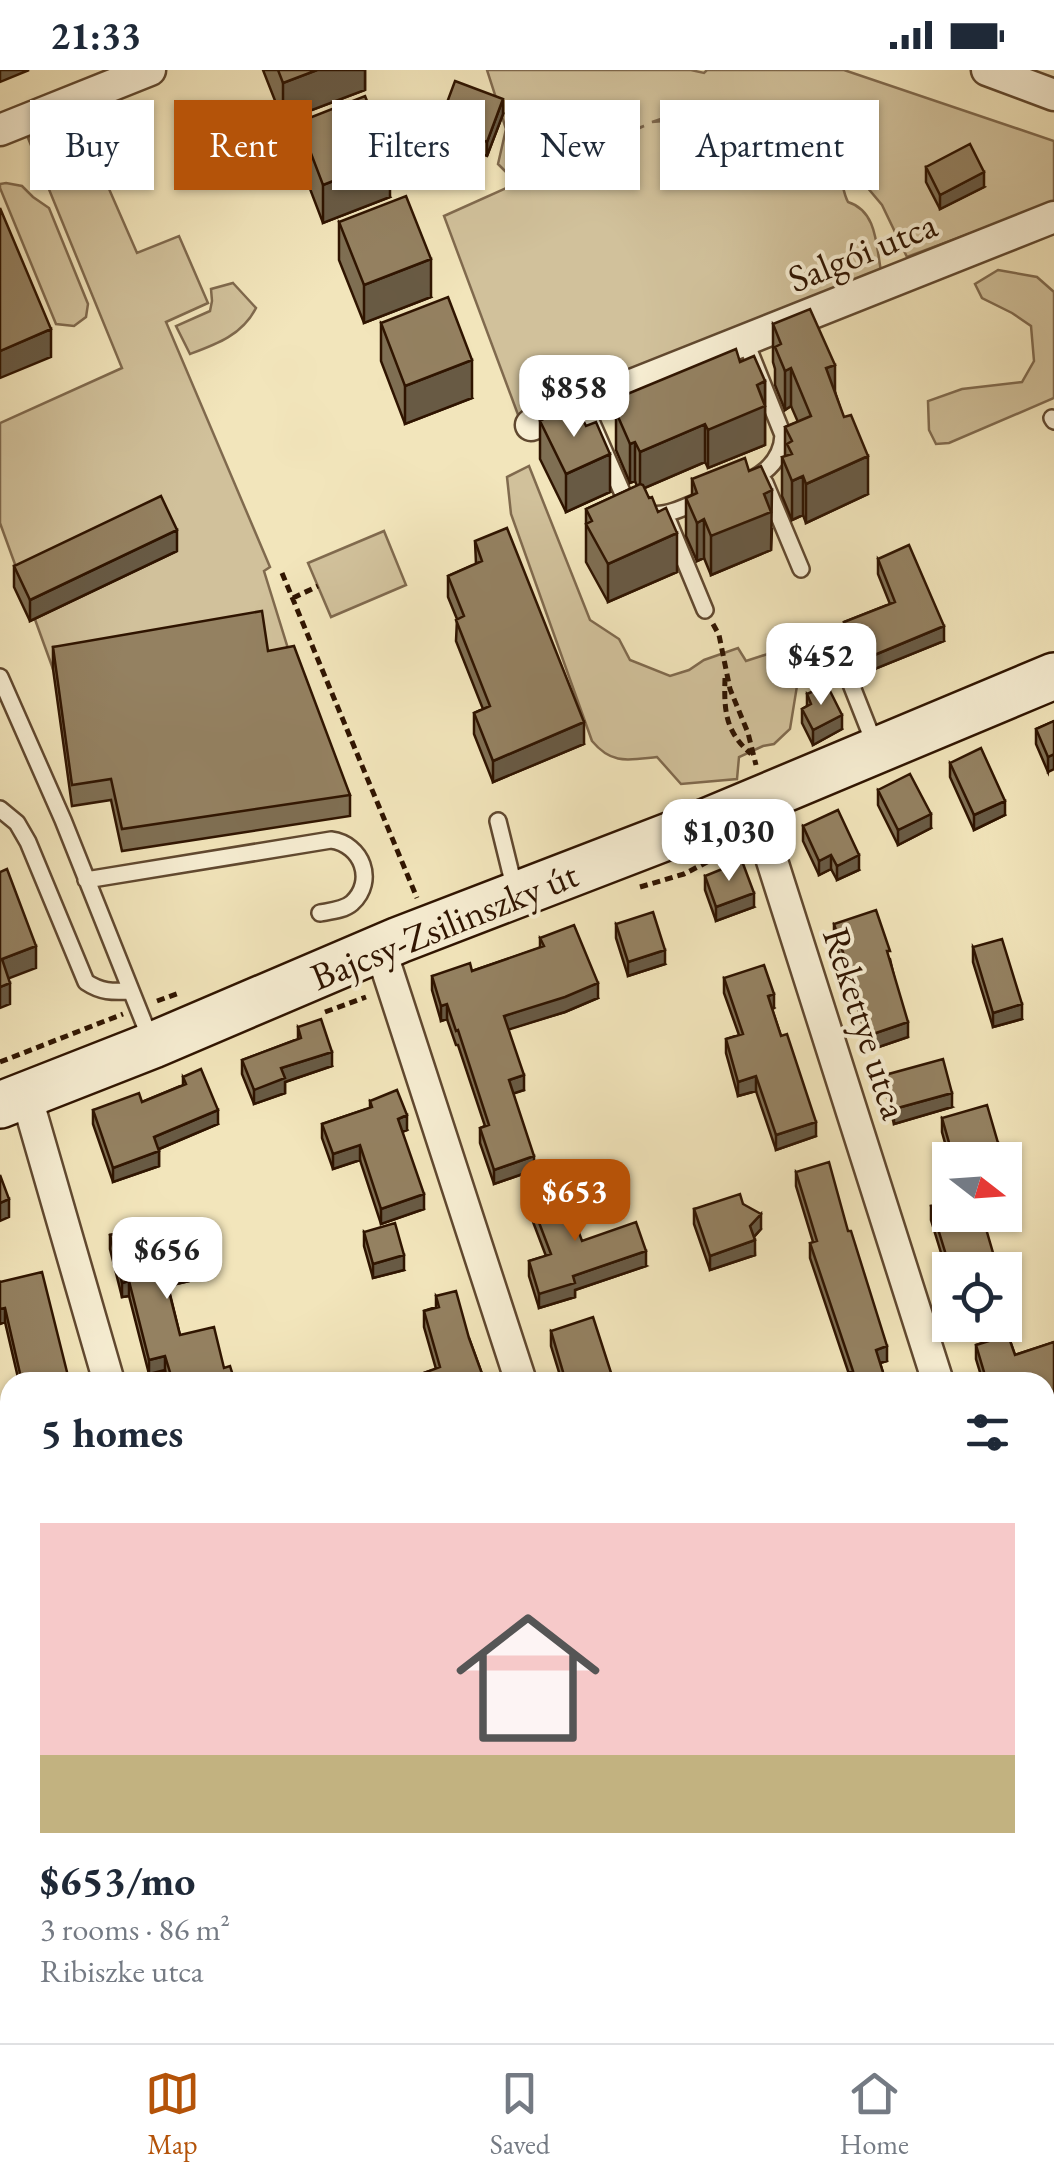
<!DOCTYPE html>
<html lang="en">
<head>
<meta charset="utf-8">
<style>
  :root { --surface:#fff; --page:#f6f6f7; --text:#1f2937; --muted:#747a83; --line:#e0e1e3; --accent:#b45309 }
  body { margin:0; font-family:"EB Garamond",serif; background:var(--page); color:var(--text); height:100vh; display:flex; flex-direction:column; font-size:38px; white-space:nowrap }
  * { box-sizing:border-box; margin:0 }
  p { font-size:32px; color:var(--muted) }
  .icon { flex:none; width:55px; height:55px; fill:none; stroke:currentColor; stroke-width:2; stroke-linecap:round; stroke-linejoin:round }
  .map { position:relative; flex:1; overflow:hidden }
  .panel { position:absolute; left:0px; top:1302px; width:1055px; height:672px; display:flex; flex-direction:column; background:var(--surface); border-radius:30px 30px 0 0; box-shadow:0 2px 8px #0004 }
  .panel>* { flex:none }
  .hud { position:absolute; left:30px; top:30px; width:995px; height:90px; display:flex; gap:20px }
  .needle { width:65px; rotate:107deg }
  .tools { position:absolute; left:932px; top:1072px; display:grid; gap:20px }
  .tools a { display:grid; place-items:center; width:90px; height:90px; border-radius:0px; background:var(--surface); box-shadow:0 2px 8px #0004; font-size:50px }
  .price { position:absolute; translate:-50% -85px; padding:0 22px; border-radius:20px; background:#fff; color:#222; font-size:32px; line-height:65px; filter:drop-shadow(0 2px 5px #0008) }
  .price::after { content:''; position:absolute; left:50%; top:60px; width:30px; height:22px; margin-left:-15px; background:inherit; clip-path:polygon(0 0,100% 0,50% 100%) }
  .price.current { background:var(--accent); color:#fff }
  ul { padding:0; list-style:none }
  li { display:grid; align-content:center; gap:20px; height:530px; padding:0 40px }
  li+li { border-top:2px solid var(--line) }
  li span { display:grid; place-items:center; height:310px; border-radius:0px; color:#555 }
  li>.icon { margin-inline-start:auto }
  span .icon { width:180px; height:180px; fill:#fffc; stroke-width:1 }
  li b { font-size:42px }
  h2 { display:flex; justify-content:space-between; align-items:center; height:120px; padding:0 40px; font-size:42px }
  .chip { padding:0 35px; border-radius:0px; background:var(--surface); box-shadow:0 2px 8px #0004; font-size:35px; line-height:90px }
  .chip.current { background:var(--accent); color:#fff }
  .status { display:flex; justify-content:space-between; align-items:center; height:70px; padding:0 50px; background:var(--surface); direction:ltr }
  .status svg { height:28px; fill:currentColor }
  .dock { display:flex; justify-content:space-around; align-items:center; height:140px; border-top:2px solid var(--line); background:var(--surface); font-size:28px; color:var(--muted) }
  .dock a { display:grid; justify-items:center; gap:5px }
  .dock .current { color:var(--accent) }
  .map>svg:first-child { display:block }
  .green { fill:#d1c19b; stroke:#806a4e; stroke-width:2.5; fill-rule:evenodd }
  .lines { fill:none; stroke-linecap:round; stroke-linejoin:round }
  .service-casing { stroke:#60482f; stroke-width:20 }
  .minor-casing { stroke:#60482f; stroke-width:35 }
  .secondary-casing { stroke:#2f1400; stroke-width:50 }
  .path { stroke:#2f1400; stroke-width:5; stroke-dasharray:8 5; stroke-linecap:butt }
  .service { stroke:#f7eed3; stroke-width:15 }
  .minor { stroke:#f7eed3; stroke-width:30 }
  .secondary { stroke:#f7eed3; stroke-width:45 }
  .wall { fill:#7f6f53; stroke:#2f1400; stroke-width:2.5 }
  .shaded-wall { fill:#685a44; stroke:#2f1400; stroke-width:2.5 }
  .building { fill:#948161; stroke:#2f1400; stroke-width:2.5 }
  .labels { text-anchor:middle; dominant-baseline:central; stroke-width:8; stroke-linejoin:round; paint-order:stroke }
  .street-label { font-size:38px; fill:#2f1400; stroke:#f7eed3 }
</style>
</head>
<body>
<div class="status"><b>21:33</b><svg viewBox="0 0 49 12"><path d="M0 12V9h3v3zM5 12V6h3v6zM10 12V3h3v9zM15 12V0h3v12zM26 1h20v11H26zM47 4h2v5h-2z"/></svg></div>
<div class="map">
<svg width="1054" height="1973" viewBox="0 0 1054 1973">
  <rect width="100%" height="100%" fill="#f2e5bb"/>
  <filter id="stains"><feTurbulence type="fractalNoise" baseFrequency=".002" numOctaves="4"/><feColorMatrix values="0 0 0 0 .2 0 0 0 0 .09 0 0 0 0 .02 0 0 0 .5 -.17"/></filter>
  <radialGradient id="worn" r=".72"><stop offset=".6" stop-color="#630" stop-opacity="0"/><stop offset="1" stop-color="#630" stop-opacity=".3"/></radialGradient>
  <path class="green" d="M487,0H691L704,3L707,0H844L1054,71V132L907,187L882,135L845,91L836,97C843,108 842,121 848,132C877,141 876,175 881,201L520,350L444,146L644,56L506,102L498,94L506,59ZM702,35L758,39L756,50L744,43L709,55L676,50L652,52Z
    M78,48L137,183L179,166L208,233L166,252L270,497L264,501L294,598L110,588L53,599L0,453V353L122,298L28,68Z
    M6,113L22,116L33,127L49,138L88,234L86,247L74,256L56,254L0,118V114Z
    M998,200L1037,207L1054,222V328L949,373L936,374L929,360L928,331L962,319L1022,312L1034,291L1031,256L1012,243L982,228L975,214Z
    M233,213L256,238C242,265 217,274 190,284L176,256L210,241L212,231L211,219Z
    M529,396L590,550L619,569L630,590L670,606L689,600L704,590L738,578L746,591L780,580L797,616L790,659L774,674L763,676L739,687L737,709L681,714L657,687C628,690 612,695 592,671L511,444L507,407Z
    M384,461L406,515L331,547L308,493Z"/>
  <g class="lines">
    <g class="service-casing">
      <path id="service" d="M745,270L783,365C782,389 767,403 746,412
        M584,335L623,424C647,457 670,443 702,430
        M1052,348L1054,351
        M765,413L801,499
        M669,453L705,540
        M834,571L875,675
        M0,607L63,750L152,973
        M0,739L17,753L28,772L86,912C101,922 112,922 130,921
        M498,751L515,820
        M86,810L331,770C362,774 376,811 352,833C344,840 331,841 320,843"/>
    </g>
    <g class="minor-casing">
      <path id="minor" d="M987,0L1054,25
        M0,60L150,0
        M531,355L1054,147
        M753,731L938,1312
        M380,878L521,1312
        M26,1025L109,1312
        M0,1519L10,1524
        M1045,1649L1054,1677
        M1045,1880L1054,1877
        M0,1956L10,1937
        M705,1973V1965"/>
    </g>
    <g class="secondary-casing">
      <path id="secondary" d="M0,1035L153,975L399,870L708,751L1054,606"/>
    </g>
    <path class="path" d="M282,503L417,828
      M293,528L318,516
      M713,554L719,565L730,619L748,663L756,695
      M725,608C724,641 725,661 751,684
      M640,817L684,804L709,791
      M157,931L179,923
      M325,942L366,927
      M0,992L123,944
      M1045,1598L1053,1623
      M1049,1702L1054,1718"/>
    <use href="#service" class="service"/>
    <use href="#minor" class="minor"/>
    <use href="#secondary" class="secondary"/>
  </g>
  <path class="wall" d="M263,0H365V20L283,51Z
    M503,44L487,86L439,69V54Z
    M299,52L390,127L323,153L299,90Z
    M926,97L984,117L940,139L926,112Z
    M339,152L431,227L364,253L339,190Z
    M381,253L472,328L405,354L381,291Z
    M773,254L835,322L868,424L806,453L803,445L792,450L782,426V387L785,386V357L798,352L791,336L785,340L775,315V299L773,292Z
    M740,292L765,311V375L708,398L705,392L644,418L677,502L608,532L586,492V439L637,416L635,411L630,413L616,380V342L620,340V327Z
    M540,351L610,422L566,442L540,389Z
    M692,409L772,459L771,480L711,505L704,488L697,491L686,466V428L692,425Z
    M475,471L584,674L493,712L474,664V643L483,639L456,571L457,549L448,527V506L476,494Z
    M177,481L30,551L14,517V496Z
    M878,489L944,571L860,605L844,567V552L890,534L878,504Z
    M53,577L268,581L350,725V746L122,781L111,730L72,736L53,599Z
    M807,624L842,659L813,675L802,653V639L807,636Z
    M1054,651L1048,702L1036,674V659Z
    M950,693L1005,745L974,760L950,707Z
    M878,720L931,758L898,775L878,735Z
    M803,756L859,800L837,810L831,799L819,805L803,771Z
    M705,806L754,837L716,851L705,820Z
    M616,854L665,894L628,906L616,868Z
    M834,854L890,889L908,967L870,980L849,909H847L834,869Z
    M540,868L598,928L565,942L508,959L524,1020L513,1023L534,1100L494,1114L480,1073V1058L485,1056L458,975H456L447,949L441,951L432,920V906L472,901L540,878Z
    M973,877L1022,949L993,957L973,892Z
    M724,908L774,938L772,939L781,966L816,1066L776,1080L756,1021L738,1026L726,983V969L739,965L724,923Z
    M298,957L332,996L285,1012V1023L254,1034L242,1004V990L298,969Z
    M885,1005L952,1037L894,1054L885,1020Z
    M183,1007L218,1054L159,1079V1096L113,1112L93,1054V1040L142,1032L183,1015Z
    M370,1031L407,1060L402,1062L424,1139L381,1154L360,1090L333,1099L322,1068V1054L370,1038Z
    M942,1048L998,1088L991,1090H950V1091L942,1062Z
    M796,1102L848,1161L887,1291L880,1293L886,1312H850V1307L810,1188V1173L813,1172L796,1116Z
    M530,1129L582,1171L646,1196L575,1220V1227L539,1238L529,1206V1191L546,1186L530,1144Z
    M743,1134L761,1159L754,1167L755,1185L710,1200L694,1154V1139Z
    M931,1136L1005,1145V1153L986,1158L950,1235L940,1201V1187L942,1186L931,1150Z
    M166,1162L202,1208L168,1216L180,1265L224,1298L235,1312H168L165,1300L149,1304L129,1226L122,1227L110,1179V1165Z
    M364,1162L404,1200L373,1208L364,1176Z
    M0,1212L69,1312H19L5,1252L0,1254Z
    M436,1226L469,1268L485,1312H421V1304L436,1299L424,1257V1241L436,1237Z
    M551,1261L614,1312H562L551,1276Z
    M1008,1265L1015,1285L1054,1272V1473L1045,1475V1312H983L976,1289V1275Z
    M0,1399L10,1404V1451L7,1449L1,1460Z
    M10,1726V1783L0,1779V1748Z
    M0,1779L10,1784V1843L0,1838Z
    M1054,1908V1961L1045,1927V1910Z
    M83,1965H123L118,1973H83Z"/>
  <path class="shaded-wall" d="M0,0H29L0,12Z
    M317,0H365V20L283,51V13Z
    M503,29V44L487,86V72Z
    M390,89V127L323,153V115Z
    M984,102V117L940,139V125Z
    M431,189V227L364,253V215Z
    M51,259V287L0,308V281Z
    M472,290V328L405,354V316Z
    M835,295V333L826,298Z
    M791,298V336L785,340V301Z
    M765,311V375L708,398V360L757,315Z
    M705,354V392L640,420V382Z
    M635,372V411L630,413V374Z
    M610,384V422L566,442V404Z
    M868,386V424L806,453V414Z
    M803,406V445L792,450V411Z
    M772,420L771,480L711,505V466L764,424Z
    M704,449V488L697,491V453Z
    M177,460V481L30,551V530Z
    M677,463V502L608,532V494Z
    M944,556V571L860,605V591Z
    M842,645V659L813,675V660Z
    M584,652V674L493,712V691Z
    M1054,684V699L1048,702V687Z
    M1005,731V745L974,760V745Z
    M931,744V758L898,775V760Z
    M831,785V799L819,805V791Z
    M859,785V800L837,810V796Z
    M754,823V837L716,851V837Z
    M36,876V898L2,911V889Z
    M665,880V894L628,906V892Z
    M10,913V934L0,938V917Z
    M598,913V928L565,942L504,961V946Z
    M774,924V938L768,940V926Z
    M447,934V949L441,951V936Z
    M1022,934V949L993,957V943Z
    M908,952V967L870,980V965Z
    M332,982V996L285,1012V1023L254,1034V1020L281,998Z
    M524,1005V1020L509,1025V1010Z
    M756,1006V1021L738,1026V1012Z
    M952,1023V1037L894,1054V1039Z
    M218,1040V1054L154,1081V1067Z
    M407,1045V1060L398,1063V1049Z
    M816,1052V1066L776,1080V1065Z
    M998,1073V1088L990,1090L987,1076Z
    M360,1075V1090L333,1099V1084Z
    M159,1081V1096L113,1112V1098Z
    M534,1086V1100L494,1114V1100Z
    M424,1124V1139L381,1154V1139Z
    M9,1129V1147L0,1151V1133Z
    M761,1144V1159L750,1171V1156Z
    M982,1145H1005V1153L982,1159Z
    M755,1170V1185L710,1200V1186Z
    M646,1181V1196L575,1220V1227L539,1238V1224L573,1206Z
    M404,1185V1200L373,1208V1194Z
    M202,1193V1208L164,1217V1202Z
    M129,1211V1226L122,1227V1213Z
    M5,1238V1252L0,1254V1239Z
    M887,1276V1291L876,1294V1280Z
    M165,1286V1300L149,1304V1290Z
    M7,1435V1449L1,1460V1446Z
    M1054,1459V1473L1045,1475V1461Z
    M1054,1817V1832L1045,1835V1820Z
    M115,1965H123L118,1973H111Z
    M318,1965H323V1970L322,1973H314Z"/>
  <path class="building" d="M278,0H317L283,13Z
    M455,11L503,29L487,72L439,54Z
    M365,26L390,89L323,115L299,52Z
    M970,74L984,102L940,125L926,97Z
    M406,126L431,189L364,215L339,152Z
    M0,138L51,259L0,281Z
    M448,227L472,290L405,316L381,253Z
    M810,239L835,295L826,298L844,347L851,345L868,386L806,414L803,406L792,411L782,387L792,384L787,374L792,371L785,357L811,346L791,298L785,301L775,277L781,274L773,254Z
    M736,279L740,292L754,286L765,311L757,315L765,336L708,360L705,354L640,382L635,372L630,374L616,342L624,338L620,327Z
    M577,338L586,356L596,352L610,384L566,404L540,351L562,339L565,344Z
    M745,388L749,401L761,396L772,420L764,424L771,442L711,466L704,449L697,453L686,428L697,423L692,409Z
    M640,414L643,415L649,428L652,427L658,442L666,438L677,463L608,494L586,454L592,451L586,439Z
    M161,426L177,460L30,530L14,496Z
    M507,458L584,652L493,691L474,643L490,636L456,550L464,546L448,506L482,491L475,471Z
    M909,475L944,556L860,591L844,552L895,532L878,489Z
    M262,541L268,581L294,576L350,725L122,759L111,709L72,715L53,577Z
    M827,615L842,645L813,660L802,639L811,634L807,624Z
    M1054,651V684L1048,687L1036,659Z
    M981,678L1005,731L974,745L950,693Z
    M910,704L931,744L898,760L878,720Z
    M838,740L859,785L837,796L831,785L819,791L803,756Z
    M742,791L754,823L716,837L705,806Z
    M7,799L36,876L2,889L10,913L0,917V802Z
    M876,840L890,881H887L908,952L870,965L849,894L847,895L834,854Z
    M653,842L665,880L628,892L616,854Z
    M574,855L598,913L565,927L504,946L524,1005L509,1010L534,1086L494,1100L480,1058L489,1055L458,960L456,961L447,934L441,936L432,906L470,893L472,901L544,876L540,868Z
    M1002,869L1022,934L993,943L973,877Z
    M764,895L774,924L768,926L781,966L787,964L816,1052L776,1065L756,1006L738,1012L726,969L743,964L724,908Z
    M321,949L332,982L281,998L285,1008L254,1020L242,990L301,968L298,957Z
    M943,989L952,1023L894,1039L885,1005Z
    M201,999L218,1040L154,1067L159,1081L113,1098L93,1040L139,1023L142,1032L186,1014L183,1007Z
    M397,1020L407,1045L398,1049L424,1124L381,1139L360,1075L333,1084L322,1054L372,1037L370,1031Z
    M987,1035L998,1073L987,1076L990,1090H954L942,1048Z
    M829,1092L848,1161H851L887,1276L876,1280L886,1312H853L850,1302L853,1301L810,1173L817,1171L796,1102Z
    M0,1105L9,1129L0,1133Z
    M562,1117L582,1171L636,1152L646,1181L573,1206L575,1213L539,1224L529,1191L551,1184L530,1129Z
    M740,1124L743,1134L761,1144L750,1156L755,1170L710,1186L694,1139Z
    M950,1130V1145H982L998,1200H950V1220L940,1187L946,1185L931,1136Z
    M395,1153L404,1185L373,1194L364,1162Z
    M192,1155L202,1193L164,1202L180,1265L214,1257L224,1298L230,1296L235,1312H173L165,1286L149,1290L129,1211L122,1213L110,1165L142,1157L144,1162L164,1157L166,1162Z
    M42,1202L69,1310L58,1312H22L5,1238L0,1239V1212Z
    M456,1221L469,1268L485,1312H423L421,1304L440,1297L424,1241L439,1237L436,1226Z
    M593,1247L614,1312H566L551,1261Z
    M1008,1265L1015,1285L1054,1272V1459L1045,1461V1312H987L976,1275Z
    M0,1399L10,1404V1436L7,1435L1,1446Z
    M10,1726V1769L0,1764V1748Z
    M1045,1756L1054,1784V1817L1045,1820Z
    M0,1779L10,1784V1828L0,1823Z
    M1054,1908V1947L1045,1913V1910Z
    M94,1965H115L111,1973Z
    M265,1965H318L314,1973H263L261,1972Z
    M595,1965H638V1973H595Z
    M758,1965H805L802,1973H755Z
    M922,1965H994L995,1971L986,1973H924Z"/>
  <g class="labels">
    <g class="street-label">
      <text transform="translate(862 181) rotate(-22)">Salgói utca</text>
      <text transform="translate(444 855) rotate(-22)">Bajcsy-Zsilinszky út</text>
      <text transform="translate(866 953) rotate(72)">Rekettye utca</text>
    </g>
  </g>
  <rect width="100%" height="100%" filter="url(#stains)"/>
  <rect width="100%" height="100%" fill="url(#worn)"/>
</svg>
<div class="tools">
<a><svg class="needle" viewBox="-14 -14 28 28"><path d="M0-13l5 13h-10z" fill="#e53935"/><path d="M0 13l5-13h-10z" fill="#747a83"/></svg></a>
<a><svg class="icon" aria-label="locate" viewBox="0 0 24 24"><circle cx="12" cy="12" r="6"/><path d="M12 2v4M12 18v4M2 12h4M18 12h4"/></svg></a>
</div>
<b class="price" style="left:574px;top:370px">$858</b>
<b class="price" style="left:821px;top:638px">$452</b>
<b class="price" style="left:729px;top:814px">$1,030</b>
<b class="price current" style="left:575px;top:1174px">$653</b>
<b class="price" style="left:167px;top:1232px">$656</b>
<div class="hud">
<a class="chip">Buy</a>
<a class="chip current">Rent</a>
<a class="chip">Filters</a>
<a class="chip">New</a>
<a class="chip">Apartment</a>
</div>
<section class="panel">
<h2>5 homes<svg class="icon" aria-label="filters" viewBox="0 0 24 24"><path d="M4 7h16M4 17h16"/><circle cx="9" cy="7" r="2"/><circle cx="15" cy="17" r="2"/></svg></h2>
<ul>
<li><span style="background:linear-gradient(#f6c9c9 75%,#c2b280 0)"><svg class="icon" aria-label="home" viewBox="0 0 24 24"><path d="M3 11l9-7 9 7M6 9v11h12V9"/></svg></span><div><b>$653/mo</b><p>3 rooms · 86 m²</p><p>Ribiszke utca</p></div></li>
</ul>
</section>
</div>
<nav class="dock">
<a class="current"><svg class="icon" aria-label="map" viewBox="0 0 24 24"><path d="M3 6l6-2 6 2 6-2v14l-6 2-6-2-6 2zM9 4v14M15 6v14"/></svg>Map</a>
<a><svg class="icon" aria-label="saved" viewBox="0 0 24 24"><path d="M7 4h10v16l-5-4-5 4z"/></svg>Saved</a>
<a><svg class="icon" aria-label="home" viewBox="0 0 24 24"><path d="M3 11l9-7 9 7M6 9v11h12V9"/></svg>Home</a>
</nav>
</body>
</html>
